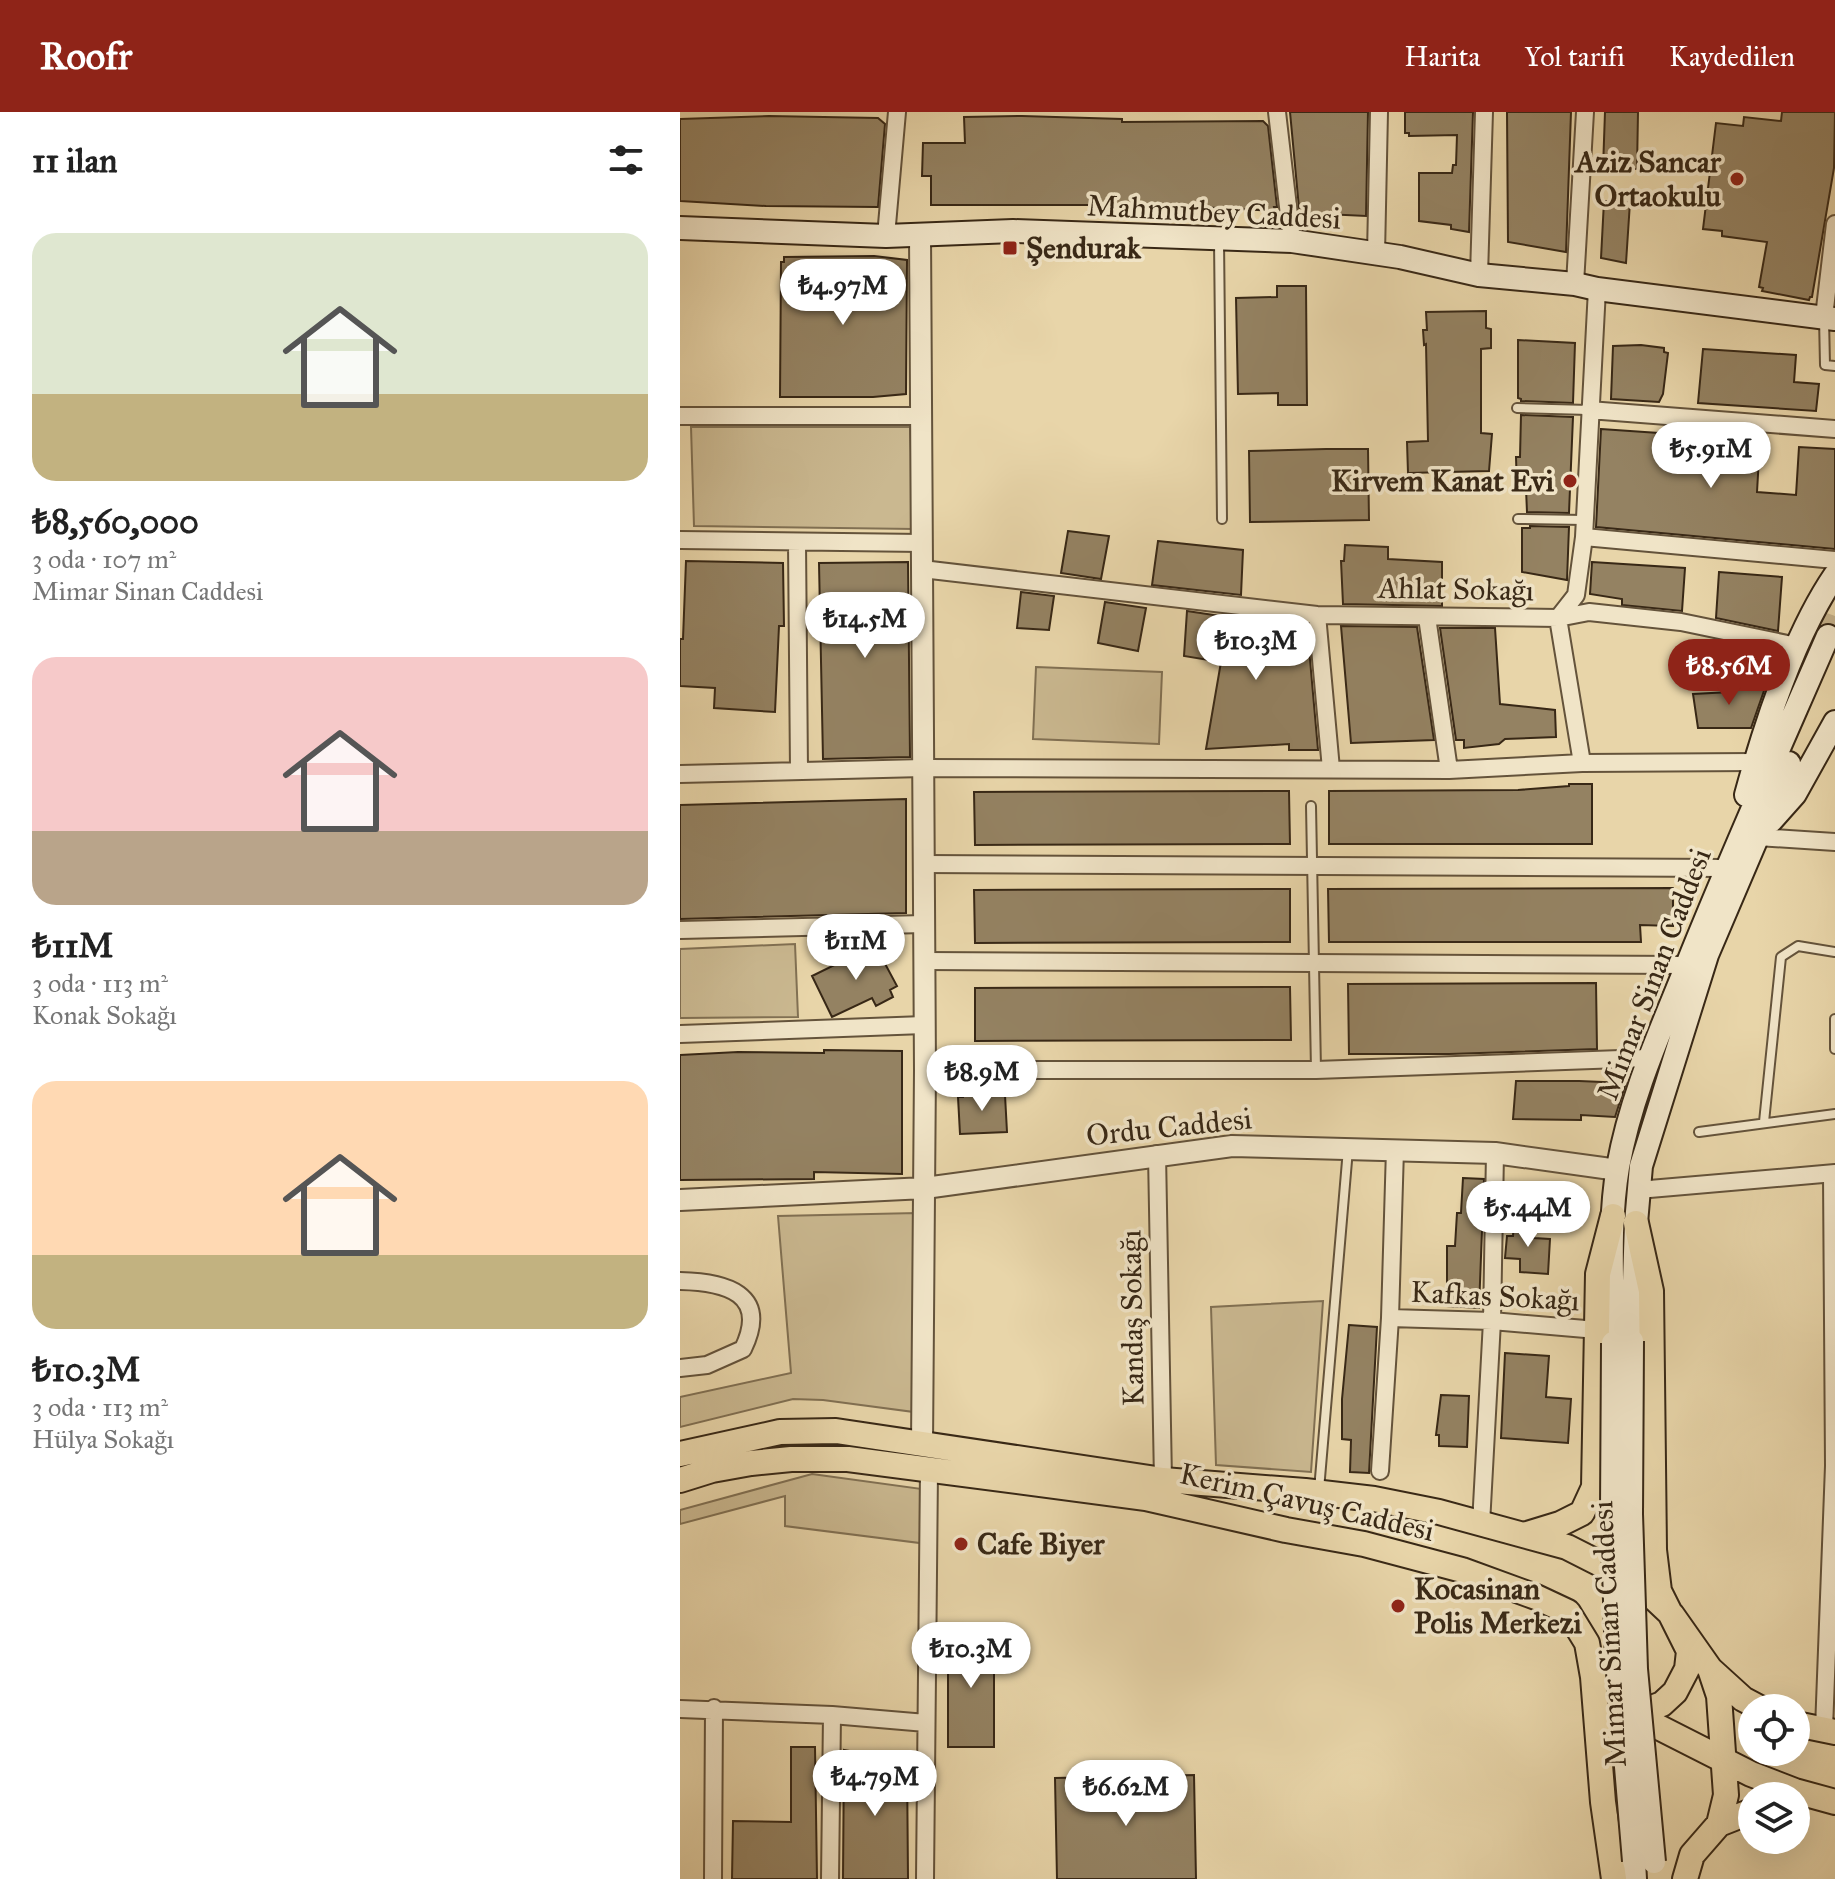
<!DOCTYPE html>
<html lang="tr">
<head>
<meta charset="utf-8">
<style>
  :root { --surface:#fff; --page:#f2f2f2; --text:#222; --muted:#767676; --accent:#8f2418 }
  body { margin:0; font-family:"IM FELL Great Primer",serif; background:var(--page); color:var(--text); height:100vh; display:flex; flex-direction:column; font-size:30px; white-space:nowrap }
  * { box-sizing:border-box; margin:0 }
  p { font-size:26px; color:var(--muted) }
  .icon { flex:none; width:44px; height:44px; fill:none; stroke:currentColor; stroke-width:2; stroke-linecap:round; stroke-linejoin:round }
  .map { position:relative; flex:1; overflow:hidden }
  .sheet { display:flex; flex-direction:column; background:var(--surface); width:680px }
  .sheet>* { flex:none }
  .fabs { position:absolute; left:1058px; top:1582px; display:grid; gap:16px }
  .fabs a { display:grid; place-items:center; width:72px; height:72px; border-radius:50%; background:var(--surface); box-shadow:0 8px 32px #0002; font-size:40px }
  .price { position:absolute; translate:-50% -68px; padding:0 18px; border-radius:28px; background:#fff; color:#222; font-size:26px; line-height:52px; filter:drop-shadow(0 2px 4px #0008) }
  .price::after { content:''; position:absolute; left:50%; top:48px; width:24px; height:18px; margin-left:-12px; background:inherit; clip-path:polygon(0 0,100% 0,50% 100%) }
  .price.current { background:var(--accent); color:#fff }
  ul { padding:0; list-style:none }
  li { display:grid; align-content:center; gap:16px; height:424px; padding:0 32px }
  li span { display:grid; place-items:center; height:248px; border-radius:24px; color:#555 }
  li>.icon { margin-inline-start:auto }
  span .icon { width:144px; height:144px; fill:#fffc; stroke-width:1 }
  li b { font-size:34px }
  h2 { display:flex; justify-content:space-between; align-items:center; height:96px; padding:0 32px; font-size:34px }
  header { display:flex; align-items:center; gap:48px; box-sizing:border-box; height:112px; padding:0 40px; background:var(--accent); color:#fff }
  header strong { font-size:38px }
  nav { display:flex; gap:44px; margin-inline-start:auto; font-size:28px }
  main { display:flex; flex:1; min-height:0 }
  .map>svg:first-child { display:block }
  .green { fill:#cab890; stroke:#817053; stroke-width:2 }
  .building { fill:#948262; stroke:#382816; stroke-width:2 }
  .lines { fill:none; stroke-linecap:round; stroke-linejoin:round }
  .secondary-tunnel { stroke:#c5b28c; stroke-width:22; stroke-dasharray:22 11; stroke-linecap:butt }
  .service-casing { stroke:#64533b; stroke-width:12 }
  .minor-casing { stroke:#64533b; stroke-width:20 }
  .tertiary-casing { stroke:#64533b; stroke-width:24 }
  .secondary-casing { stroke:#382816; stroke-width:26 }
  .primary-casing { stroke:#382816; stroke-width:28 }
  .service { stroke:#f0e4c7; stroke-width:8 }
  .minor { stroke:#f0e4c7; stroke-width:16 }
  .tertiary { stroke:#f0e4c7; stroke-width:20 }
  .secondary { stroke:#f0e4c7; stroke-width:22 }
  .primary { stroke:#e8d5a9; stroke-width:24 }
  .secondary-bridge-casing { stroke:#382816; stroke-width:26; stroke-linecap:butt }
  .secondary-bridge { stroke:#f0e4c7; stroke-width:22 }
  .poi-dot { fill:#8f2418; stroke:#f0e4c7; stroke-width:3 }
  .labels { text-anchor:middle; dominant-baseline:central; stroke-width:7; stroke-linejoin:round; paint-order:stroke }
  .poi-label { font-size:30px; font-weight:bold; fill:#382816; stroke:#f0e4c7; text-anchor:start }
  .street-label { font-size:30px; fill:#382816; stroke:#f0e4c7 }
</style>
</head>
<body>
<header>
<strong>Roofr</strong>
<nav><a>Harita</a><a>Yol tarifi</a><a>Kaydedilen</a></nav>
</header>
<main>
<section class="sheet">
<h2>11 ilan<svg class="icon" aria-label="filters" viewBox="0 0 24 24"><path d="M4 7h16M4 17h16"/><circle cx="9" cy="7" r="2"/><circle cx="15" cy="17" r="2"/></svg></h2>
<ul>
<li><span style="background:linear-gradient(#dfe7d0 65%,#c2b280 0)"><svg class="icon" aria-label="home" viewBox="0 0 24 24"><path d="M3 11l9-7 9 7M6 9v11h12V9"/></svg></span><div><b>₺8,560,000</b><p>3 oda · 107 m²</p><p>Mimar Sinan Caddesi</p></div></li>
<li><span style="background:linear-gradient(#f6c9c9 70%,#b9a48a 0)"><svg class="icon" aria-label="home" viewBox="0 0 24 24"><path d="M3 11l9-7 9 7M6 9v11h12V9"/></svg></span><div><b>₺11M</b><p>3 oda · 113 m²</p><p>Konak Sokağı</p></div></li>
<li><span style="background:linear-gradient(#ffd9b3 70%,#c2b280 0)"><svg class="icon" aria-label="home" viewBox="0 0 24 24"><path d="M3 11l9-7 9 7M6 9v11h12V9"/></svg></span><div><b>₺10.3M</b><p>3 oda · 113 m²</p><p>Hülya Sokağı</p></div></li>
</ul>
</section>
<div class="map">
<svg width="1155" height="1767" viewBox="0 0 1155 1767">
  <rect width="100%" height="100%" fill="#e8d5a9"/>
  <filter id="stains"><feTurbulence type="fractalNoise" baseFrequency=".0025" numOctaves="4"/><feColorMatrix values="0 0 0 0 .2 0 0 0 0 .09 0 0 0 0 .02 0 0 0 .5 -.17"/></filter>
  <radialGradient id="worn" r=".72"><stop offset=".6" stop-color="#630" stop-opacity="0"/><stop offset="1" stop-color="#630" stop-opacity=".3"/></radialGradient>
  <path class="green" d="M11,315H230L234,417L14,414Z
    M356,555L482,560L479,632L353,627Z
    M115,832L118,905L0,906V837Z
    M237,1101L234,1300L143,1288L113,1287L0,1315V1285L111,1261L98,1104Z
    M643,1189L631,1360L536,1353L531,1195Z
    M132,1362L242,1377L240,1431L105,1414V1384L0,1412V1398Z"/>
  <path class="building" d="M610,0H688L686,104L624,101V97L619,96Z
    M725,0H793L789,120L771,117V113L739,109V61H772L773,53H776L777,23L729,24V21H725Z
    M827,0H891L886,140L828,130Z
    M925,0H958L957,57H923Z
    M1102,0H1155L1154,56L1132,185H1130L1129,188L1082,179L1083,176L1079,175L1087,130L1042,124V119L1023,117L1036,11L1063,14L1064,5L1101,9Z
    M89,4L198,6L205,12L198,95L86,94L0,89V7Z
    M342,4L442,7V10L583,9L588,14L597,95H594L595,99L480,93H251V64H242L243,31H285L284,5Z
    M924,89L950,90L946,151L921,146Z
    M194,144L227,148L226,282L193,285H100L101,150H104V145Z
    M597,174H626L627,293H598V281L558,282L556,186L597,185Z
    M806,199V216L811,217V236L801,237V321L812,322L809,359L728,361L727,330L748,329L746,232L744,233L743,218H747L746,200Z
    M838,228L895,231L893,291L841,289V287L838,286Z
    M961,233L984,236V240L988,241L983,282L979,290L931,287L933,234Z
    M1023,237L1116,243L1114,270L1139,272L1136,299L1018,291Z
    M841,303L893,305L889,401L847,400L846,377H837L836,345H840Z
    M921,317L1080,328L1077,380L1116,383L1119,335L1155,337V437L916,415Z
    M646,337H688L689,408L570,410L569,339Z
    M850,414L889,415L887,468L842,460V416H850Z
    M388,419L429,424L421,467L381,461Z
    M478,429L563,438L561,483L472,473Z
    M665,433L708,435V447L762,450V494L663,492L661,449H664Z
    M6,449L103,451L104,514H99L95,600L34,596L35,576L0,574V527H3Z
    M228,450L230,645L143,647L139,451Z
    M912,450L1005,456L1002,499L942,493V487L910,482Z
    M1039,460L1102,465L1098,519L1036,506Z
    M341,480L374,484L369,518L337,516Z
    M425,490L466,496L458,539L418,531Z
    M507,499L607,514H627L638,638H609V632L526,637L541,550L504,544Z
    M661,514L737,515L754,628L671,631Z
    M760,516H815L820,592L875,598L876,625L825,627L819,632L784,636V628H776Z
    M1049,572L1086,573L1071,616H1018L1013,582L1050,580Z
    M889,672H912V732H649V679L838,678L889,674Z
    M609,679L610,732L295,733L294,680Z
    M226,687V801L0,807V693Z
    M993,776V814L960,813L961,830H649L648,777Z
    M610,777V830L295,831L294,778Z
    M195,833L217,874L210,878L213,885L196,894L192,886L152,905L132,864Z
    M916,871L917,937L769,942H669L668,872Z
    M610,875L611,928L295,929V876Z
    M144,938L222,939V1062L134,1060V1067L0,1068V943L58,940L144,941Z
    M836,969H899L946,971L935,1005L901,1003V1008L833,1007Z
    M320,981L325,983L327,1020L280,1022L278,985H283V982Z
    M783,1066L804,1067L799,1196L767,1194V1134H775L777,1101H781Z
    M834,1109L855,1110L854,1126L870,1127L868,1162L840,1160V1147L825,1146L827,1124H833Z
    M669,1213L697,1215L689,1361L670,1360L671,1328L662,1327V1287Z
    M825,1241L869,1244L866,1285L891,1287L888,1331L821,1326Z
    M761,1283L789,1284L787,1335L759,1334V1323H756Z
    M314,1521V1635H268V1522Z
    M111,1635H135L137,1767H52L53,1709L111,1710Z
    M164,1638L227,1649L228,1767H163Z
    M514,1663L516,1767H377L375,1666Z"/>
  <g class="lines">
    <path class="secondary-tunnel" d="M1148,524L1155,504"/>
    <g class="service-casing">
      <path id="service" d="M539,128L542,407
        M1144,206L1145,253L1155,254
        M837,296L909,298
        M838,407L904,408
        M631,694L636,958
        M1155,907V937
        M1084,1010L1101,845L1118,834L1155,840
        M1019,1020L1155,1002
        M639,1378L668,1037"/>
    </g>
    <g class="minor-casing">
      <path id="minor" d="M597,0L612,129
        M206,124L217,0
        M696,142L699,0
        M799,163L804,0
        M895,172L905,0
        M1144,205L1155,112
        M909,298L1155,317
        M0,304H241
        M904,425L1155,448
        M0,428L242,431
        M117,430L119,659
        M242,457L637,503L878,506L909,500L1001,510L1117,534
        M637,503L651,657
        M747,505L769,658
        M902,651L878,506L896,483L904,425L917,177
        M0,662L243,656L769,658L902,651L1075,650
        M1077,725L1155,730
        M244,752L1046,756
        M0,818L244,812
        M244,849L1007,853
        M0,922L244,913
        M245,958H636L968,946
        M477,1042L483,1368
        M958,1078L1155,1061
        M0,1169C45,1170 90,1181 63,1237L27,1253L0,1256
        M710,1206L812,1209L917,1218
        M700,1359L710,1206L715,1037
        M801,1412L812,1209L815,1041
        M0,1597L152,1603L246,1611
        M1144,1617L1154,1354L1152,1062
        M33,1767L34,1596
        M150,1767L152,1603
        M245,1767L249,1358"/>
    </g>
    <g class="tertiary-casing">
      <path id="tertiary" d="M240,122L245,958L242,1333
        M0,1088L245,1076L552,1034L815,1041L938,1058"/>
    </g>
    <g class="secondary-casing">
      <path id="secondary" d="M0,116L206,124L333,119L612,129L720,145L799,163L895,172L917,177L1155,207
        M1066,683C1085,613 1114,523 1155,463
        M1091,709L1115,682L1155,610
        M952,1229L956,1111L961,1054L1027,843L1109,651
        M933,1231C933,1173 928,1112 938,1055C951,982 982,916 1009,848C1053,739 1101,632 1148,524
        M954,1749L955,1767"/>
    </g>
    <g class="primary-casing">
      <path id="primary" d="M0,1342L100,1320L156,1319L483,1368L625,1379L694,1387L759,1400L887,1435L958,1471L992,1503L1030,1557L1063,1587L1080,1596
        M0,1368L32,1358L71,1351L111,1347H168L466,1386L606,1418L684,1432L782,1458L856,1485L888,1500L907,1531L913,1565L933,1592L1071,1662L1115,1679L1155,1690
        M844,1423L880,1412L902,1401L914,1375L918,1162L933,1104
        M1030,1557L1039,1584L1046,1683L1039,1712
        M913,1565L923,1690L934,1767
        M945,1598H966L982,1592L995,1580L1007,1557L1009,1539L979,1479L974,1438L971,1179L956,1111
        M1116,1612L1155,1620
        M1005,1767L1012,1743L1039,1712L1072,1699"/>
    </g>
    <use href="#service" class="service"/>
    <use href="#minor" class="minor"/>
    <use href="#tertiary" class="tertiary"/>
    <use href="#secondary" class="secondary"/>
    <use href="#primary" class="primary"/>
    <g class="secondary-bridge-casing">
      <path id="secondary-bridge" d="M952,1229L951,1402L956,1557L974,1750
        M933,1231L932,1397L937,1549L954,1749"/>
    </g>
    <use href="#secondary-bridge" class="secondary-bridge"/>
  </g>
  <g class="poi-dot">
    <circle cx="1057" cy="67" r="8"/>
    <rect x="322" y="128" width="16" height="16" rx="4"/>
    <circle cx="890" cy="369" r="8"/>
    <circle cx="281" cy="1432" r="8"/>
    <circle cx="718" cy="1494" r="8"/>
  </g>
  <g class="labels">
    <g class="poi-label">
      <text x="1041" y="50" text-anchor="end">Aziz Sancar<tspan x="1041" dy="34">Ortaokulu</tspan></text>
      <text x="346" y="136">Şendurak</text>
      <text x="874" y="369" text-anchor="end">Kirvem Kanat Evi</text>
      <text x="297" y="1432">Cafe Biyer</text>
      <text x="734" y="1477">Kocasinan<tspan x="734" dy="34">Polis Merkezi</tspan></text>
    </g>
    <g class="street-label">
      <text transform="translate(534 100) rotate(3)">Mahmutbey Caddesi</text>
      <text transform="translate(776 477) rotate(1)">Ahlat Sokağı</text>
      <text transform="translate(974 862) rotate(-69)">Mimar Sinan Caddesi</text>
      <text transform="translate(489 1015) rotate(-6)">Ordu Caddesi</text>
      <text transform="translate(815 1184) rotate(3)">Kafkas Sokağı</text>
      <text transform="translate(452 1206) rotate(-91)">Kandaş Sokağı</text>
      <text transform="translate(627 1390) rotate(13)">Kerim Çavuş Caddesi</text>
      <text transform="translate(929 1522) rotate(-93)">Mimar Sinan Caddesi</text>
    </g>
  </g>
  <rect width="100%" height="100%" filter="url(#stains)"/>
  <rect width="100%" height="100%" fill="url(#worn)"/>
</svg>
<div class="fabs">
<a><svg class="icon" aria-label="locate" viewBox="0 0 24 24"><circle cx="12" cy="12" r="6"/><path d="M12 2v4M12 18v4M2 12h4M18 12h4"/></svg></a>
<a><svg class="icon" aria-label="layers" viewBox="0 0 24 24"><path d="M12 4l9 5-9 5-9-5zM3 14l9 5 9-5"/></svg></a>
</div>
<b class="price" style="left:163px;top:215px">₺4.97M</b>
<b class="price" style="left:1031px;top:378px">₺5.91M</b>
<b class="price" style="left:185px;top:548px">₺14.5M</b>
<b class="price" style="left:576px;top:570px">₺10.3M</b>
<b class="price current" style="left:1049px;top:595px">₺8.56M</b>
<b class="price" style="left:176px;top:870px">₺11M</b>
<b class="price" style="left:302px;top:1001px">₺8.9M</b>
<b class="price" style="left:848px;top:1137px">₺5.44M</b>
<b class="price" style="left:291px;top:1578px">₺10.3M</b>
<b class="price" style="left:195px;top:1706px">₺4.79M</b>
<b class="price" style="left:446px;top:1716px">₺6.62M</b>
</div>
</main>
</body>
</html>
